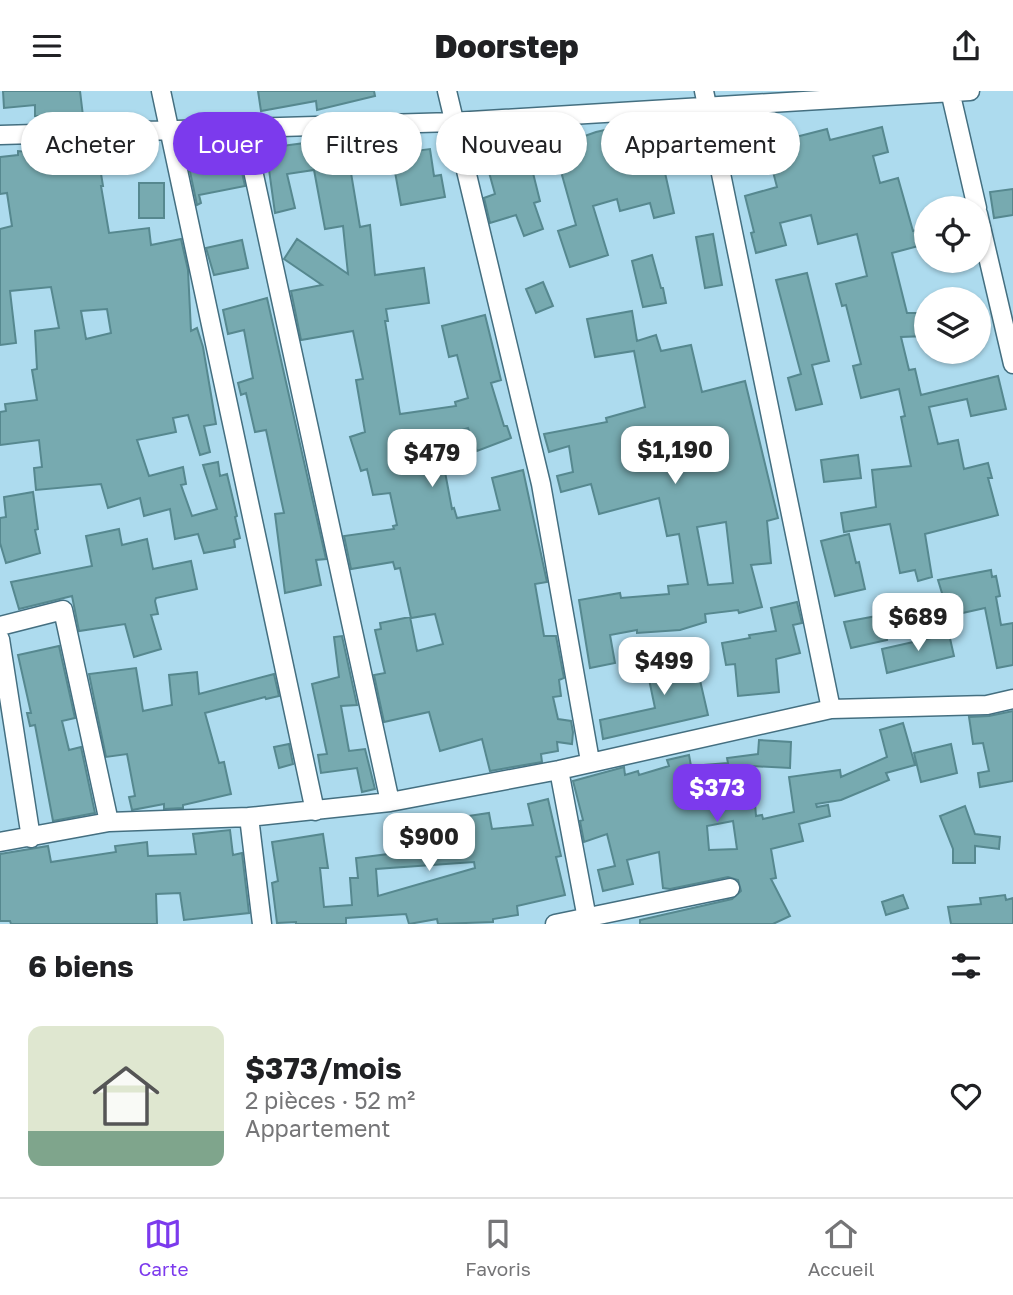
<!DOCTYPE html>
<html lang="fr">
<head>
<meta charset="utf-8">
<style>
  :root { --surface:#fff; --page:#f2f2f2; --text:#202124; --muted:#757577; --line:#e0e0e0; --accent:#7c3aed }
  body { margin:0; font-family:"Golos Text",sans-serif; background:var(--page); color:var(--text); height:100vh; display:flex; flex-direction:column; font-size:26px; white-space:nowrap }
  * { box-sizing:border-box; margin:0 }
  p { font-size:23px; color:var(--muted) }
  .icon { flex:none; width:38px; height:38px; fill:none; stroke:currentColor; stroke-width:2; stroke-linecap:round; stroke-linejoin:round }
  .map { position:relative; height:833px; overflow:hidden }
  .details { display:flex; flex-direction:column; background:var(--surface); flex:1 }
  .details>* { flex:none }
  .top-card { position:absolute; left:21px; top:21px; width:971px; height:63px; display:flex; gap:14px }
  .buttons { position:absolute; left:914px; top:105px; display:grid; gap:14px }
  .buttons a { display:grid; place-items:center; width:77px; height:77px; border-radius:50%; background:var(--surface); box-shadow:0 2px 5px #0004; font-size:35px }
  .price { position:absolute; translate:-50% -60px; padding:0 16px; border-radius:14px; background:#fff; color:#222; font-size:23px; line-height:46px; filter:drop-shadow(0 2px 4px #0008) }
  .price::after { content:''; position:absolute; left:50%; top:42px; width:21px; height:16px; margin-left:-10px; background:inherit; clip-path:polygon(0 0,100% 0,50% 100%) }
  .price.current { background:var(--accent); color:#fff }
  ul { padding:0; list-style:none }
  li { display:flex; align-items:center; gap:21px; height:175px; padding:0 28px }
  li+li { border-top:2px solid var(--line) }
  li span { display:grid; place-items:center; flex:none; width:196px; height:140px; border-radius:14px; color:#555 }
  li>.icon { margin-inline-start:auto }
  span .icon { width:84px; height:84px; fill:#fffc; stroke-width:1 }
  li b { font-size:30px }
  h2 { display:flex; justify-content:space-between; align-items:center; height:84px; padding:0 28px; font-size:30px }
  .chip { padding:0 24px; border-radius:32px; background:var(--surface); box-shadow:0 2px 5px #0004; font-size:24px; line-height:63px }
  .chip.current { background:var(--accent); color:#fff }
  header { display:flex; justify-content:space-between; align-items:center; height:91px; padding:0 28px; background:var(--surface); font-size:32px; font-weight:800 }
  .tab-bar { display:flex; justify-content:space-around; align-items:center; height:98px; border-top:2px solid var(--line); background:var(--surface); font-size:19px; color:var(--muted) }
  .tab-bar a { display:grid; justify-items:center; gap:4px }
  .tab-bar .current { color:var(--accent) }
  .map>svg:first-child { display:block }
  .building { fill:#77aab0; stroke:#56888f; stroke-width:2; fill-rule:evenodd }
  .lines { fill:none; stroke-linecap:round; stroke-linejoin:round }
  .street-casing { stroke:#446f80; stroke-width:21 }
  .street { stroke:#fff; stroke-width:18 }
</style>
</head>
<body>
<header><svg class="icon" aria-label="menu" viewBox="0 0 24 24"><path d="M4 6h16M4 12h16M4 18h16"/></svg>Doorstep<svg class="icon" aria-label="share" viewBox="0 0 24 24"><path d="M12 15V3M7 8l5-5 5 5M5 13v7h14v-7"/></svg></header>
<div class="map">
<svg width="1013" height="833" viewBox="0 0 1013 833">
  <rect width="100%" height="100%" fill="#addbee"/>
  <path class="building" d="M3,0H80L83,25H35V14L4,17Z
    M258,0H374L375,5L317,19L316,10L261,20Z
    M669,30V46H657L674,122L654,127L650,112L620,120L617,108L593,115L608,164L570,176L558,140L576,134L560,77L533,82L540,110L534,112L543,138L524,145L516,124L490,132L484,107L495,103L485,67L527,56L526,53L564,46L565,52L596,41L614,37V33Z
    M775,31L780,50L827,38L830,49L882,36L888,61L873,65L880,92L898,87L913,140L926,137V153L892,162L907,222H926V245L901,246L909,279L915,278L921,304L998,285L1006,318L971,325L967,308L929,316L938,353L958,349L964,378L988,372L992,387H988L998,424L925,443L932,486L918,490L915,479L900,482L890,433L844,441L841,422L876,416L872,379L911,375L901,326L905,325L899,298L861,307L853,275L861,273L846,214L842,215L836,193L867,185L857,143L818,153L811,124L780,132L786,154L756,162L751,142L754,141L745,105L777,96L770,69L745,75L736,40Z
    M353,45L354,61L399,54L400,62L430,58L434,85L441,84L445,106L401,114L393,70L355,75L356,82H351L360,136L370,134L375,184L424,177L429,212L386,218L388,230H385L400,323L456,315L455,311L468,307L457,264L449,266L442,235L485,224L501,289L491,292L504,335H507L511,347L477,360L468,337L443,345L445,359L441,360L452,418L454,417L457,427L500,419L492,387L523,379L547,491L535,493L544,545H556L564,587L559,589L561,605L553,606L558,628L571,630L573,641L572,653L557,651L558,660L541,663L542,671L490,680L482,648L440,660L429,621L384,631L374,584L385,582L375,539L381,538L380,532L410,526L417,560L443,553L435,523L411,527L400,477L395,478L393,471L351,478L344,445L394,438L393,435L397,434L390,402L373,404L367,378L361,380L350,346L365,341L356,289L363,288L353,240L301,249L291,200L322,194L284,168L297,148L348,183L343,135L325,138L314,79L287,83L295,117L275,122L266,57L312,51V48Z
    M97,58L103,95H101L109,142L149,137L151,154L181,148L188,179L191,240L197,237L203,256L216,333L204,335L210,361L200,364L188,324L173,327L176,341L137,349L149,385L183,376L186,393L181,394L192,425L217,418L203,374L218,371L220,385L227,383L237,425L235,426L240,447L234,449L235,456L204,462L198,443L175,448L170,418L144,425L140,407L108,417L101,393L36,399L34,377L42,376L39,349L0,354V321L6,320L5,313L37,309L32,279L37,278L35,240L59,237L51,196L10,200L16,252L0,254V138L12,135L7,102L0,103V66L18,64V60L52,63ZM107,218L111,242L86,248L81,220Z
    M237,59L245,95L199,104L201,112L197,114L189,76L198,73L197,67Z
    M139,92H164V127H139Z
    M1013,98V124L994,127L990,101Z
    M713,143L722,194L705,197L696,146Z
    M242,149L248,177L214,184L206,157Z
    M652,164L661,197H663L666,212L643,216L632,170Z
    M807,182L829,270L812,274L822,313L796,319L788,287L801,283L776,189Z
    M543,191L553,215L536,222L526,198Z
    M267,207L326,468L316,469L321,494L285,502L275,423L284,422L266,339L255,341L246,302L241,304L238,292L253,287L244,239L228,243L223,219Z
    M632,220L637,250L656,244L661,260L691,254L702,301L745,290L778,427L767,430L771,472L751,474L762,516L739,522L738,519L705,523L706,531L680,539L637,542V539L610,544L615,572L590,577L579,509L620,502L621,507L669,503L668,495L688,493L679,443L667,445L659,407L599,423L591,393L561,401L557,385L573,381L569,355L549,361L544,343L607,331L606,327L645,316L634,260L595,266L587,228ZM726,431L733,492L708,494L697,436Z
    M858,364L861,387L824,391L821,369Z
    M33,401L38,438L35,439L40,462L6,472L0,452V427L6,426L4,406Z
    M119,438L122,454L147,448L153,478L191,470L197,498L156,507L155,510L158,523L151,524L161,558L134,566L125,533L79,540L72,505L19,518L11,491L92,475L86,445Z
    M849,443L856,472L859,471L865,498L835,505L821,450Z
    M991,479L992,486L996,485L1000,505L996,506L1001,534L1013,532V574L997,577L985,517L949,525L938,489Z
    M797,511L802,532L793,534L800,562L776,568L779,601L738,605L735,573L726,574L722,552L750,547L749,544L776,540L771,517Z
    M882,524L887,549L851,557L844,531Z
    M949,543L954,565L887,582L882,558Z
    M342,545L357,614L341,615L349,660L365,658L375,698L362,701L357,677L321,682L318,664L327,663L312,593L339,586L334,546Z
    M59,555L75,627L62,630L69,659L81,656L95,722L53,730L35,634L30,635L27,622H31L18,564Z
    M691,559L695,586L699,585L708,624L603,648L600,629L655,617L645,569Z
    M136,577L143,620L172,614L169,584L197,581L199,603L274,583L279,605L266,608L265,606L205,622L219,672L224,671L231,703L183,714V717L164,718V713L132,719L129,706L135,705L127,663L106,666L89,583Z
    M1013,620V690L980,696L978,682L989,680L983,652L973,653L969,626L989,625Z
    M903,632L915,674L886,682L889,689L841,709L816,713L817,716L828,714L830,725L799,733L803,750L771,758L776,787L771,788L790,825L773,833H640V829L732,808L741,800L738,789L728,786L670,798L663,797L659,761L627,769L633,793L603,800L598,779L615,775L607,743L584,751L580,730L583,729L573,690L624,676L625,684L638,680L639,684L669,675L667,669L689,664L691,675L728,672L727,667L758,663L759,649L791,651L790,677L752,675L756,725L762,724L763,728L794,721L789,686L840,679L841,686L887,666L880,639ZM733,730L737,758L709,759L707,735Z
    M289,653L293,673L279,677L274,656Z
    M951,653L957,682L921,691L914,662Z
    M548,708L561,765L556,766L565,804L517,815L518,824L493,828V831L438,833L437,828L409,833L406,823L346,827V833H296V831L277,832L272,792L278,790L272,751L323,743L328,777H320L324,816L352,814L350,787H358L356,767L388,763L386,730L417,727V738L469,732L468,725L489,722L492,738L533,734L528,713ZM474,771L475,777L378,805L376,778Z
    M965,715L975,743L1000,746L999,758L975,755V772H953V758L940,725Z
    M230,739L233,764L242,762L249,822L184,829L180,802L156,803L157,833H11L10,830H0V763L48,755L51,771L116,761L115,755L147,751L148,765L196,763L193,743Z
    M903,804L908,817L886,824L882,811Z
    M1005,804L1006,809L1013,807V833H951L948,816L981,813L980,807Z"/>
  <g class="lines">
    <g class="street-casing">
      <path id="street" d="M161,0L315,720
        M447,0L541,393L590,670
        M704,0L831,618
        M950,0L977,117
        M244,38L390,711
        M0,44L454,31L970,0
        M978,123L1013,273
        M0,535L63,519L109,731
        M0,548L31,747
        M559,679L588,833
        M249,726L262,833
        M0,751L109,731L249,726L390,711L559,679L831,618L987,614L1013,608
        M555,833L730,797"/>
    </g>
    <use href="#street" class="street"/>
  </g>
</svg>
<div class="buttons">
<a><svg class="icon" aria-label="locate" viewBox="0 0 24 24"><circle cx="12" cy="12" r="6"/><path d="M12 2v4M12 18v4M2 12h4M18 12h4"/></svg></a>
<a><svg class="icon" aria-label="layers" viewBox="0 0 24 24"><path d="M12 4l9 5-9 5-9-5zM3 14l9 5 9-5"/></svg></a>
</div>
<b class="price" style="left:675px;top:395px">$1,190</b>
<b class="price" style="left:432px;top:398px">$479</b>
<b class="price" style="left:918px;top:562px">$689</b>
<b class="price" style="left:664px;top:606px">$499</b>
<b class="price current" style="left:717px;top:733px">$373</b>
<b class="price" style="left:429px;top:782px">$900</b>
<div class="top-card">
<a class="chip">Acheter</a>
<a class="chip current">Louer</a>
<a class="chip">Filtres</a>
<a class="chip">Nouveau</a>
<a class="chip">Appartement</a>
</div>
</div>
<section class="details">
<h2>6 biens<svg class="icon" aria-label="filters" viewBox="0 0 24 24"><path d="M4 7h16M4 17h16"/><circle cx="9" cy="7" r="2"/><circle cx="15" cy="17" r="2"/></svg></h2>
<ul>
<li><span style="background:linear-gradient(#dfe7d0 75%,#7fa58c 0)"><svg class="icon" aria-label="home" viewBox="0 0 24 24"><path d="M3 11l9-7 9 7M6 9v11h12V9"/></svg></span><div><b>$373/mois</b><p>2 pièces · 52 m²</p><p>Appartement</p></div><svg class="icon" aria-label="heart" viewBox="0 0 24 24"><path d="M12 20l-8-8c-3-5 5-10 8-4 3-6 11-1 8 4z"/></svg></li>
</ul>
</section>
<nav class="tab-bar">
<a class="current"><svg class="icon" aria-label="map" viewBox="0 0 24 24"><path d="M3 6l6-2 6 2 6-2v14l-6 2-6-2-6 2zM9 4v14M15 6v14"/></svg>Carte</a>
<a><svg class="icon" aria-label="saved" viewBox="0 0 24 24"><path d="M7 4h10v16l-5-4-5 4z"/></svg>Favoris</a>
<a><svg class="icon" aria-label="home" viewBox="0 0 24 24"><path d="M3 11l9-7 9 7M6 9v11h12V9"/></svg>Accueil</a>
</nav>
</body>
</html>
